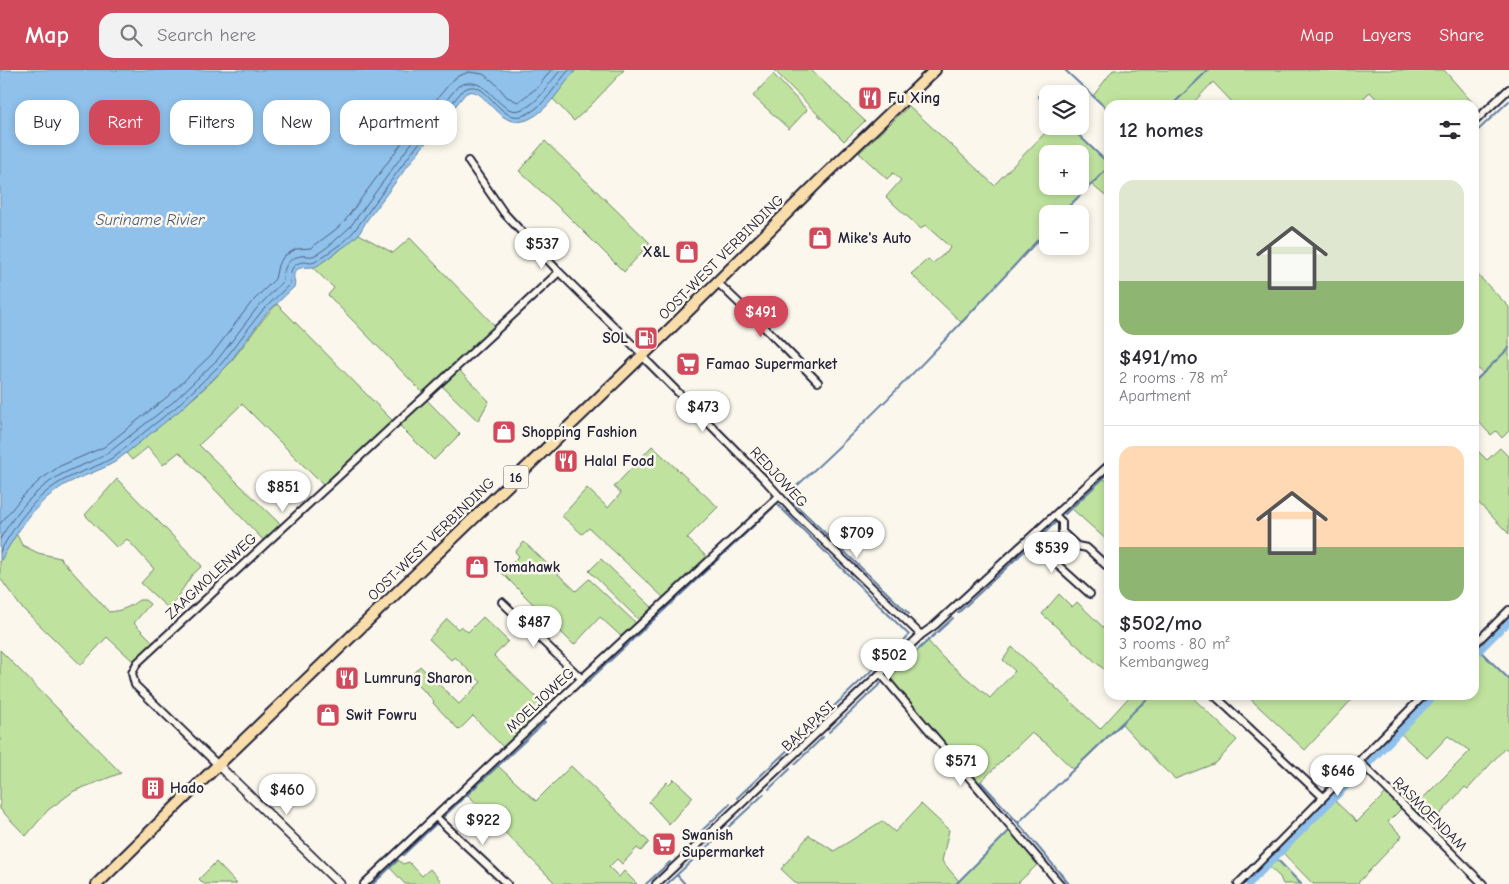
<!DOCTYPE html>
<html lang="en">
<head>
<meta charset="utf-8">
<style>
  :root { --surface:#fff; --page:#f2f2f3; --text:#2b2b33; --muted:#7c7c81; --line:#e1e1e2; --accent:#d1495b }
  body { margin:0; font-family:"Comic Neue",sans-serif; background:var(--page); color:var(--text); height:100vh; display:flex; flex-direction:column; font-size:19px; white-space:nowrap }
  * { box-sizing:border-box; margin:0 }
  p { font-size:16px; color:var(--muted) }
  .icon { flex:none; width:28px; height:28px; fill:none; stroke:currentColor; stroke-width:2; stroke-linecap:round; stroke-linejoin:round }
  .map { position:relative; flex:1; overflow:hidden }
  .details { position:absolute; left:1104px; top:30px; width:375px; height:600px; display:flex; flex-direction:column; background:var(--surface); border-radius:15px; box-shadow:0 2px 8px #0003 }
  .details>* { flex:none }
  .hud { position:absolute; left:15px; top:30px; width:475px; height:45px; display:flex; gap:10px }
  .fabs { position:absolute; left:1039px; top:15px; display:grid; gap:10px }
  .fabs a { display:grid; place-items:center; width:50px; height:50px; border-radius:10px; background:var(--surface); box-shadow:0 2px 8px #0003; font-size:25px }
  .price { position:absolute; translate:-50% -42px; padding:0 11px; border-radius:18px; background:#fff; color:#222; font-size:16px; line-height:32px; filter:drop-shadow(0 1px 2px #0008) }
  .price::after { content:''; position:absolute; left:50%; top:30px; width:15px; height:11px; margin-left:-8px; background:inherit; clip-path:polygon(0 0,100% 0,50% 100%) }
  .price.on { background:var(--accent); color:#fff }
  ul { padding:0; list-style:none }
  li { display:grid; align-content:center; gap:10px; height:265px; padding:0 15px }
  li+li { border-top:1px solid var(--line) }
  li span { display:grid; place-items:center; height:155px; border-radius:15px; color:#555 }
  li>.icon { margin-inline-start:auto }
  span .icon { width:90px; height:90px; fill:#fffc; stroke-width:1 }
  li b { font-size:21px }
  h2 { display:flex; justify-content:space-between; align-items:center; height:60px; padding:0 15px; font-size:21px }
  .tag { padding:0 18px; border-radius:15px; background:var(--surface); box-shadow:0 2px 8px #0003; font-size:18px; line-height:45px }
  .tag.on { background:var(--accent); color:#fff }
  header { display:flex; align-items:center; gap:30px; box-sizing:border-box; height:70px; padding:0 25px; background:var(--accent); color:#fff }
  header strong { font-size:24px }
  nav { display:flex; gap:28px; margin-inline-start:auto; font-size:18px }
  .search { width:350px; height:45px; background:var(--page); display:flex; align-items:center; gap:12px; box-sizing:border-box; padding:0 18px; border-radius:15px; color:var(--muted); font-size:19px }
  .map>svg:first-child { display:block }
  .green { fill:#bfe39e; stroke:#70826c; fill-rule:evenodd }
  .water { fill:#8fc1eb; stroke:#6381a5 }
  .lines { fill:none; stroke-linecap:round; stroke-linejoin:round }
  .shore { stroke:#4e6281; stroke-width:1 }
  .stream { stroke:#6381a5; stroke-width:2 }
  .canal { stroke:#8fc1eb; stroke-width:7 }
  .minor-casing { stroke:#22223b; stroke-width:10 }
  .tertiary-casing { stroke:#22223b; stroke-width:11 }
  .primary-casing { stroke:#22223b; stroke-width:14 }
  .minor { stroke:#fbf7ec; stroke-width:6 }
  .tertiary { stroke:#fbf7ec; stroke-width:8 }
  .primary { stroke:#f9deab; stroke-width:10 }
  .labels { text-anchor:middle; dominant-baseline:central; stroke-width:5; stroke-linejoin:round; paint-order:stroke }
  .shield { fill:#fbf7ec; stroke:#636270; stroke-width:1 }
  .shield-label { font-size:14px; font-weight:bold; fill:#22223b }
  .poi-label { font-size:15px; font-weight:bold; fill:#22223b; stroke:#fbf7ec; text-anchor:start }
  .street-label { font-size:15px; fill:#22223b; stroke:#fbf7ec }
  .water-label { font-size:16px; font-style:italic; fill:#485a79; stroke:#fbf7ec }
</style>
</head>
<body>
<header>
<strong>Map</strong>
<div class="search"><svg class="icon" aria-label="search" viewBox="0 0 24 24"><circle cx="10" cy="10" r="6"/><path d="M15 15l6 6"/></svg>Search here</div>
<nav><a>Map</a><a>Layers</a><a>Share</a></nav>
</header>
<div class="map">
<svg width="1509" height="814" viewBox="0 0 1509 814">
  <rect width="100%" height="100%" fill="#fbf7ec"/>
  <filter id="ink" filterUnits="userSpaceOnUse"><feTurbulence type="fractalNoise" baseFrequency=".02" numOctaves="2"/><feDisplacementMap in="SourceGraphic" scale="10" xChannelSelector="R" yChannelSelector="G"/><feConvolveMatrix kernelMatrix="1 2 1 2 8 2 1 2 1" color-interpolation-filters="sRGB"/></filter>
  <g filter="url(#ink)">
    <path class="green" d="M576,0H624L591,35L574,51L553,29L567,10Z
      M774,0H811L865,51L844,71Z
      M1113,0H1444L1479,40L1474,45V35H1382L1370,22L1356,35H1235L1213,12L1191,35H1109V41L1093,26Z
      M773,4L807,40L789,59L753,26Z
      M909,36L994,115L1052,56H1069L1109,94V129L1091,114L1061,144H1048L1047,159L962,253L911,204L928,189L933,193L948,181L950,177L925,155L921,159L886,127L901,110L893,103L887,109L859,83ZM1048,84H1080V116H1048Z
      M545,71L650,173L624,202L566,144L519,101Z
      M359,164L393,183L410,168L496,257L437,311L422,322L328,225L334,218L313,198L336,183Z
      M1474,201L1509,237V361L1502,368L1496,361L1491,365L1474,347V312L1483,303L1474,295Z
      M277,234L393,351L324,416L242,334L199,375L282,456L265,472L179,382L163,395L148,377L132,390L126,383C160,355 196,329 226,297C244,277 258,253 277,234Z
      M457,298L489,331L478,351L440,314Z
      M425,328L460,364L434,390L398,354Z
      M652,376L718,437L687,468L709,489L665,529L589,458L582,464L562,446L587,418L608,438L621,423L614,417Z
      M1474,377L1487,390L1500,378L1509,387V464L1474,428Z
      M1103,408L1109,413V472L1071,438Z
      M117,409L202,496L192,505L169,539L141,513L154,499L127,469L117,478L85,445Z
      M16,463L22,475L38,483L60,488L109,542C121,541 130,537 139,530H145L150,534L134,553L154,573L135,593L107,567L81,595L21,537L0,508V492Z
      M524,472L576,521L589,509L637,554L623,568L600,547L574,575L502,503L519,486L515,482Z
      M601,489L654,539L640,551L589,501Z
      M1059,524L1072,537L1077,532L1107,561L1109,560V604L1042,544Z
      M483,547L508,571L494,586L547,638L505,679L473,646L459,660L433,633L434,631L410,607L420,596L459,634L481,612L455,587L451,590L429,569L447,549L458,559L461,556L468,562Z
      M928,571L942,587L990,628L1015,601L1003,590L1012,577L1100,659L1131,625H1190L1237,670L1216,693L1175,709L1160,695L1122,654L1074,700L1046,673L1031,663L977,715L887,608Z
      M0,580L121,703L74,721L48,740L26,766L0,739Z
      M1479,580L1509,609V681L1505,678L1468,719L1465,717L1429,756L1412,739L1470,681L1448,666L1427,688L1399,662L1435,625H1474V586Z
      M1246,625H1356L1305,680Z
      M498,696L536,731L571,696L649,772L641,781L637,778L622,794L617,789L609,797L619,807L624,801L637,814H556L467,724Z
      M674,709L693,727L669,754L649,732L667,712L669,714Z
      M1386,723L1402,738L1388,752L1402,766L1357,814H1313L1281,781L1333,729L1357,752Z
      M921,734L949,760L942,791L959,811L1010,760L1039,793L1017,814H797L781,799L809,765L834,781L882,751L895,762Z
      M1275,787L1301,814H1283L1280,807L1267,795Z
      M398,790L403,794L409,792L422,806L430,799L441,811L437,814H405L390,798Z
      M216,792L237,814H204L199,809Z"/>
    <path class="water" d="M0,0H576C561,16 549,41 527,50C495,61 484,10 465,24L416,85L367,150L359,164L348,174L317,196C311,199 297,194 294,204C293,209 296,212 294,217L265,245L226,297L179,341L115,392C100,401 84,405 68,413C36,430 17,462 0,492Z"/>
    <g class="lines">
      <path class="shore" d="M0,454L21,428L40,410L60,396L104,377L167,327L212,284L251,233L275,209L278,195L284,186L296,179L311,178L335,160L344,152L415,55L451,12L458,6L469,2L483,4L494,12L507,27L518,32L538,17L551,0
        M0,469C15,443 35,419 62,404C77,396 94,392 108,383L172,333L218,289L257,238L283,211C283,199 287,188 301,186C305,185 310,187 313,186C325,181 340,166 350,157L407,79L458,16C490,0 497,50 523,39C540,32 548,13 561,0
        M0,482C16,453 36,424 66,409C81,401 98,397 112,388L176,337L222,293L261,242L290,214C291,204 289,194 303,192C308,192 310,194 315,192L345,171L355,160L412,82L462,21C487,1 497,59 527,44C546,35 555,15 569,0"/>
      <path class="stream" d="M1065,0L1109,41
        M1038,26L1048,35
        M1172,35L1208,0
        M1069,56L1109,94
        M1474,64L1509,31
        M1061,144L1109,97
        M1474,312L1509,278
        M1065,444L1109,403
        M1037,470L1057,451
        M714,493L777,434L909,565L892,582
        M958,543L1032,474
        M909,544L793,432L789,423C880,341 965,250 1048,159
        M1479,580L1509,609
        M890,605L953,548
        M582,617L709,498
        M829,662L881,613
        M795,694L823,667
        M981,712L1018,753L1069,814
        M769,719L790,699
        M737,728L888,585
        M441,749L545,652
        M1018,753L1151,625
        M692,770L730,734
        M403,785L438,752
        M1275,787L1301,814
        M677,805L685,814
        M373,814L398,790
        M646,814L670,792
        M667,814L764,724
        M956,814L1008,762"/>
      <path class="canal" d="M1505,556L1509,551
        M1474,586L1500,560
        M1368,694L1435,625
        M1249,814L1359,703"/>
      <g class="minor-casing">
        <path id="minor" d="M1474,52L1509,19
          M468,91L504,143L559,202L643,285
          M717,212L769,262L818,312
          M642,286L764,409L793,441L921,565
          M1055,445L1062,452V462L1077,476L1087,478L1109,498
          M1029,469L1090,524
          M502,532L582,609
          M1474,575L1509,540
          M881,604L1060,814
          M1214,625L1323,727
          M1359,691L1483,814
          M218,695L135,615L132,603L137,593L559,202
          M436,747L507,814
          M364,814L575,615L779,426
          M656,814L921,565L935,555L1109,395
          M1238,814L1424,625"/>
      </g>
      <g class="tertiary-casing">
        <path id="tertiary" d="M218,695L340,814"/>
      </g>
      <g class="primary-casing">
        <path id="primary" d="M97,814L218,695L668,261L819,111L935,0"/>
      </g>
      <use href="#minor" class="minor"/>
      <use href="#tertiary" class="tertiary"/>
      <use href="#primary" class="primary"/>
    </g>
  </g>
  <defs>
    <g id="restaurant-square" transform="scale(1.25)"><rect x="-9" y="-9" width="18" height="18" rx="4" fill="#d1495b" stroke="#fbf7ec"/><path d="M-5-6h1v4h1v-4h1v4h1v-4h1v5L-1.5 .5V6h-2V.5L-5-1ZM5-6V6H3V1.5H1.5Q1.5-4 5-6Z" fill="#fff"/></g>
    <g id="shop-square" transform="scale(1.25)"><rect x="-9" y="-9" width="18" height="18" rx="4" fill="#d1495b" stroke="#fbf7ec"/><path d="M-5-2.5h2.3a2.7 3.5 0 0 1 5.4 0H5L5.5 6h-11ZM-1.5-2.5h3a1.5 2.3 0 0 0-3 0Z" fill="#fff"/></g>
    <g id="fuel-square" transform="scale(1.25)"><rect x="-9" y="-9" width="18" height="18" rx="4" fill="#d1495b" stroke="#fbf7ec"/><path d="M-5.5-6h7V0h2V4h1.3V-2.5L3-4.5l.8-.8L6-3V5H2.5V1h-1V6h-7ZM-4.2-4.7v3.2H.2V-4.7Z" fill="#fff"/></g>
    <g id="supermarket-square" transform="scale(1.25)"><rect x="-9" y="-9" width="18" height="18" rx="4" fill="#d1495b" stroke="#fbf7ec"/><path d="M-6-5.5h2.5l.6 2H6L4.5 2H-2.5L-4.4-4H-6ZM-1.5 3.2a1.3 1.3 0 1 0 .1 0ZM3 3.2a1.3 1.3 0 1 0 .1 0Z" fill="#fff"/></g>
    <g id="building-square" transform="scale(1.25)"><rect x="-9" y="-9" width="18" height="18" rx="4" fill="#d1495b" stroke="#fbf7ec"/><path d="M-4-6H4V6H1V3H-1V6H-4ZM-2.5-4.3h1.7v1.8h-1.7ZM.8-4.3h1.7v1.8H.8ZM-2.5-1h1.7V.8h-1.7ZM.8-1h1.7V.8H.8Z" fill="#fff"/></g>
  </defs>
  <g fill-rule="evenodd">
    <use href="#restaurant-square" x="870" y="28"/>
    <use href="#shop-square" x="820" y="168"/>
    <use href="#shop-square" x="687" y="182"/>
    <use href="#fuel-square" x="646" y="268"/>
    <use href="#supermarket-square" x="688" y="294"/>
    <use href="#shop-square" x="504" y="362"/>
    <use href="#restaurant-square" x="566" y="391"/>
    <use href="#shop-square" x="477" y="497"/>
    <use href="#restaurant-square" x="347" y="608"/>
    <use href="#shop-square" x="328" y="645"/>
    <use href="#building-square" x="153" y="718"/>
    <use href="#supermarket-square" x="664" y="774"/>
  </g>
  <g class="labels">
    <rect class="shield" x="503.5" y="395.5" width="25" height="23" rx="4"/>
    <g class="shield-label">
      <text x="516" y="407">16</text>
    </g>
    <g class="poi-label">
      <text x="888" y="28">Fu Xing</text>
      <text x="838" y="168">Mike's Auto</text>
      <text x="670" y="182" text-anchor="end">X&amp;L</text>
      <text x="628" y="268" text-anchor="end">SOL</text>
      <text x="706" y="294">Famao Supermarket</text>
      <text x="522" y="362">Shopping Fashion</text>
      <text x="584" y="391">Halal Food</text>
      <text x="494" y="497">Tomahawk</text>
      <text x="364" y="608">Lumrung Sharon</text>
      <text x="346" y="645">Swit Fowru</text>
      <text x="170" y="718">Hado</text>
      <text x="682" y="765">Swanish<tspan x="682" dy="17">Supermarket</tspan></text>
    </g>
    <g class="street-label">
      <text transform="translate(721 187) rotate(-45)">OOST-WEST VERBINDING</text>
      <text transform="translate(779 407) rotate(47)">REDJOWEG</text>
      <text transform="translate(431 469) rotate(-44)">OOST-WEST VERBINDING</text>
      <text transform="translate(211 506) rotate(-43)">ZAAGMOLENWEG</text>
      <text transform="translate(540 630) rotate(-43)">MOELJOWEG</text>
      <text transform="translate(808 656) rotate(-43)">BAKAPASI</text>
      <text transform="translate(1430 744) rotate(45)">RASMOENDAM</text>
    </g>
    <g class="water-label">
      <text x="150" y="150">Suriname Rivier</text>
    </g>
  </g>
</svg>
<div class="fabs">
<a><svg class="icon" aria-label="layers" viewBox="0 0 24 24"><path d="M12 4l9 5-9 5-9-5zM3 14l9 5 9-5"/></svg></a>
<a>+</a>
<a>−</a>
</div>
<b class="price" style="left:542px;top:200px">$537</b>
<b class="price on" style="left:761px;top:268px">$491</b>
<b class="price" style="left:703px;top:363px">$473</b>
<b class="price" style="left:283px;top:443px">$851</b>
<b class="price" style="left:857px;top:489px">$709</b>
<b class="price" style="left:1052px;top:504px">$539</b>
<b class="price" style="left:534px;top:578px">$487</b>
<b class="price" style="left:889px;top:611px">$502</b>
<b class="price" style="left:961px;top:717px">$571</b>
<b class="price" style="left:1338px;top:727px">$646</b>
<b class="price" style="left:287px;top:746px">$460</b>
<b class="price" style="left:483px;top:776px">$922</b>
<div class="hud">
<a class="tag">Buy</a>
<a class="tag on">Rent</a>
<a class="tag">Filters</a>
<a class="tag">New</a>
<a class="tag">Apartment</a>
</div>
<section class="details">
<h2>12 homes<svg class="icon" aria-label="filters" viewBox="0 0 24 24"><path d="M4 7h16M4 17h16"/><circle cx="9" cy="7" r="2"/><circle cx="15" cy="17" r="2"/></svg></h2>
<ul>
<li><span style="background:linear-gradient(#dfe7d0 65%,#8fb573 0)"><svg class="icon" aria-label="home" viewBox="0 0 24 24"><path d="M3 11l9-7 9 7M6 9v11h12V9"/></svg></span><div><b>$491/mo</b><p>2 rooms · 78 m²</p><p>Apartment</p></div></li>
<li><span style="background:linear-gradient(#ffd9b3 65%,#8fb573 0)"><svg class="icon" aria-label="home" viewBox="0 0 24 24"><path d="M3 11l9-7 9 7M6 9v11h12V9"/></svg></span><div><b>$502/mo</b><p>3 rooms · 80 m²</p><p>Kembangweg</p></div></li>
</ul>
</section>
</div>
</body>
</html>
